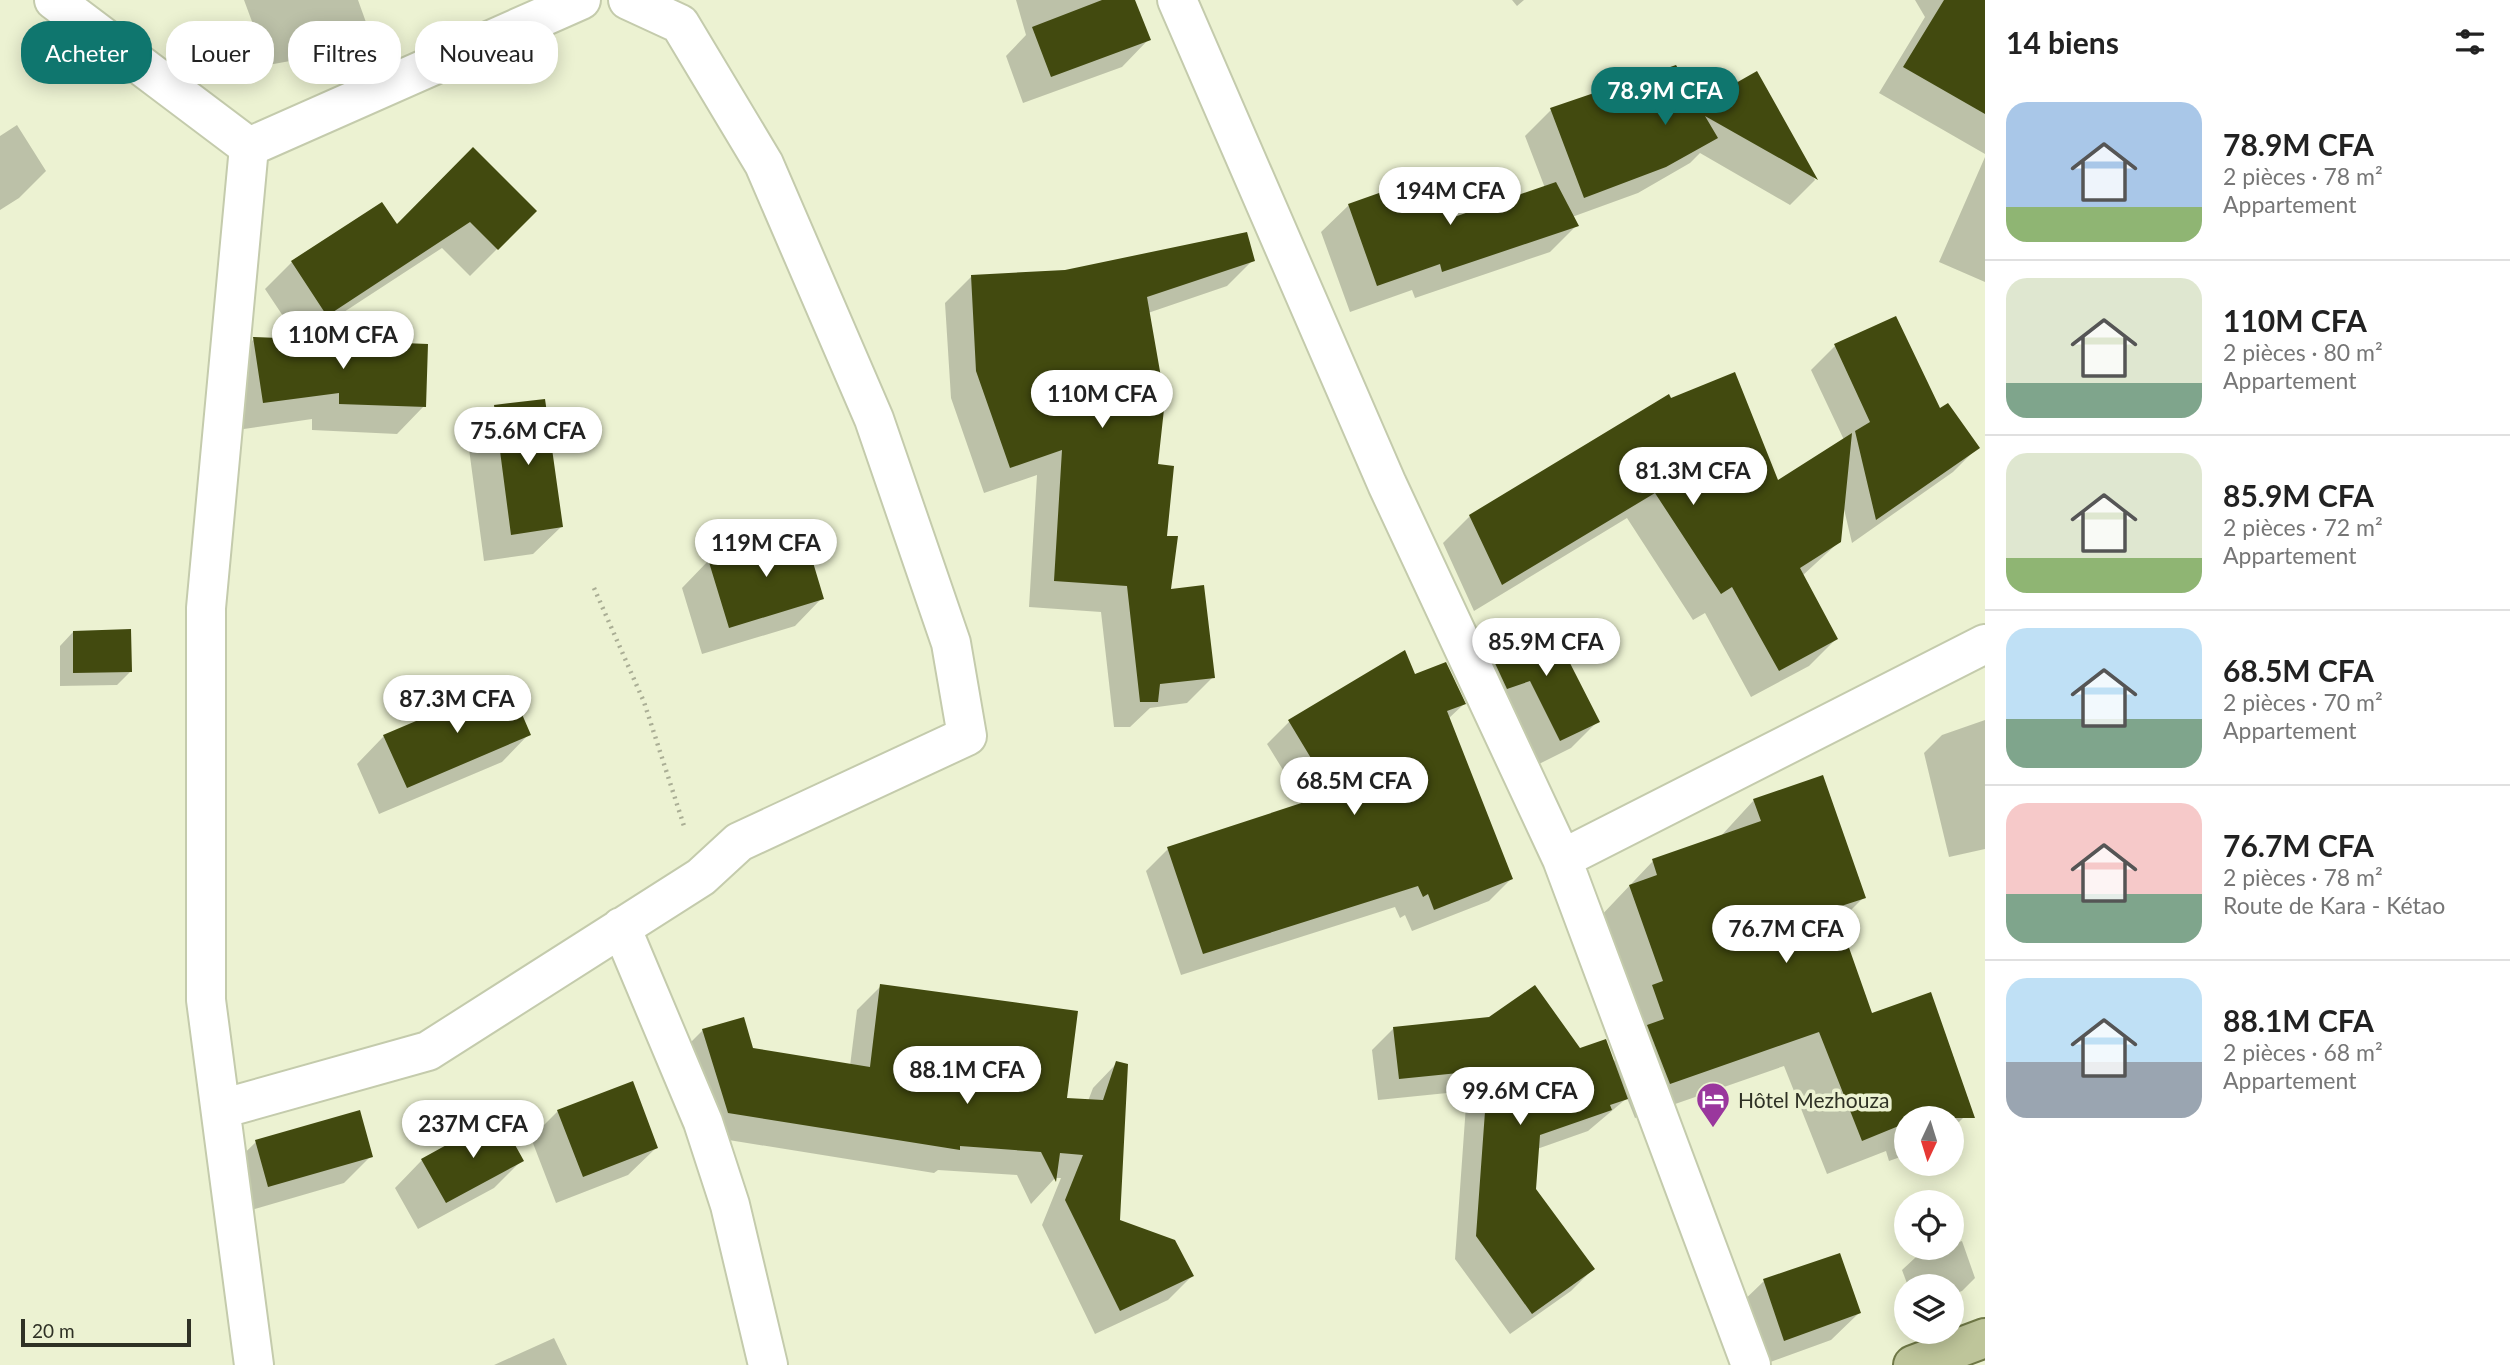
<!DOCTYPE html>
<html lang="fr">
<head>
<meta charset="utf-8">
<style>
  :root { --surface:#fff; --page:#f2f2f2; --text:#222; --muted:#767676; --line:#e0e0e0; --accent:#0f766e }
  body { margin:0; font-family:Lato,sans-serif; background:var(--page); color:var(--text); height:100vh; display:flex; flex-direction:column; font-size:26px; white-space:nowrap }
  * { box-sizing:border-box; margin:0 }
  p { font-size:23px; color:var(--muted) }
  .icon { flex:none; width:38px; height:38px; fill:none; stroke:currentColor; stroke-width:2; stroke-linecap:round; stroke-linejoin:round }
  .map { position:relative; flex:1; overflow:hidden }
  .sheet { display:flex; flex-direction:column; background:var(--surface); width:525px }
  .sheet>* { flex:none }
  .top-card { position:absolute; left:21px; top:21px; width:665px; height:63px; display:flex; gap:14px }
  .needle { width:46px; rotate:184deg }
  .fabs { position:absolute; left:1894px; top:1106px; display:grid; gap:14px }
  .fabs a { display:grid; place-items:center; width:70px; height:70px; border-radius:50%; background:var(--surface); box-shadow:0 4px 18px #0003; font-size:35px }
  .scale { position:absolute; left:21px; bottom:18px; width:170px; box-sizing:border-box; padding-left:7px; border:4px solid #2f3125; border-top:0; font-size:19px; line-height:24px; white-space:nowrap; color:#2f3125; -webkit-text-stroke:5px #ecf2d2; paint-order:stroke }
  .price { position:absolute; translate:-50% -60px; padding:0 16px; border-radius:24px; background:#fff; color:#222; font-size:23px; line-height:46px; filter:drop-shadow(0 2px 4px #0008) }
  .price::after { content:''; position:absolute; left:50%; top:42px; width:21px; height:16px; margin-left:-10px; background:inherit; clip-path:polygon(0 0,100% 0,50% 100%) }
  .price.current { background:var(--accent); color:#fff }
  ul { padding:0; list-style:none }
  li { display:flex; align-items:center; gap:21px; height:175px; padding:0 21px }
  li+li { border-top:2px solid var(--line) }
  li span { display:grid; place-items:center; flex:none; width:196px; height:140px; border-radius:21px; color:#555 }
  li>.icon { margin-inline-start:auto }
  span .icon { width:84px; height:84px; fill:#fffc; stroke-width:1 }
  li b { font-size:30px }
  h2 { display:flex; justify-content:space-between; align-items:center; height:84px; padding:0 21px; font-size:30px }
  .tag { padding:0 24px; border-radius:28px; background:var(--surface); box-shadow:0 4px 18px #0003; font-size:24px; line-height:63px }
  .tag.current { background:var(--accent); color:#fff }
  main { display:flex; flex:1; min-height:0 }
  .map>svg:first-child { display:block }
  .shadow { fill:#0003 }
  .building { fill:#424a0f }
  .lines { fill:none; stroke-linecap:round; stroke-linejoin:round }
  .minor-casing { stroke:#c4cbac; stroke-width:42 }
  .major-casing { stroke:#6f7846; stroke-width:42 }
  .path { stroke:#aaae95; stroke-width:4.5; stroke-dasharray:2 5; stroke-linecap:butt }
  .minor { stroke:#fff; stroke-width:38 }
  .major { stroke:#bec59a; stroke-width:38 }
  .labels { text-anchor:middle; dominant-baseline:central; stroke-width:7; stroke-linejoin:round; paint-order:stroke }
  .poi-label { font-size:21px; fill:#2f3125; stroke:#ecf2d2; text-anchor:start }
</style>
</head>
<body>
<main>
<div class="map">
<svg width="1985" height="1365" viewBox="0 0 1985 1365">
  <rect width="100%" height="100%" fill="#ecf2d2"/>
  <path class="shadow" d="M244,0H358L367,25L340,52L268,65Z
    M1016,0H1134L1149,39L1122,67L1023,103L1006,56L1026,35Z
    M1512,0H1524L1517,6Z
    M1915,0H1985V154L1879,93L1925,17Z
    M1756,73L1815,180L1790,205L1700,153L1690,163L1638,193L1572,217L1577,225L1550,252L1415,298L1412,290L1350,312L1321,232L1349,205L1456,219L1545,188L1525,136L1551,110L1698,107Z
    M17,125L46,171L19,198L0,210V136Z
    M1985,157V282L1939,262Z
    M535,211L470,276L442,248L301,340L424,406L397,434L312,430V419L237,430L227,366L254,339L299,340L265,289L292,262L396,227Z
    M1253,260L1227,286L1148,313L1157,465L1169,591L1213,677L1187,703L1150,708L1130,727H1114L1101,612L1029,607L1037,475L984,493L951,398L945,303L972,276Z
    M1835,346L1939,411L1977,448L1953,472L1852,543L1844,509L1840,541L1802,576L1836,639L1809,666L1751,697L1705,613L1693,620L1627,518L1474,611L1443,543L1470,516L1668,396L1778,482L1844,440L1811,370Z
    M495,407L561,527L533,554L484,561L467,434Z
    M709,560L822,598L795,626L702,654L682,588Z
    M73,632L130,672L117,685L60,686V646Z
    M1488,648L1598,721L1571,748L1533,767L1461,675Z
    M1414,676L1464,704L1448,719L1511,879L1489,901L1412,931L1405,915L1400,918L1395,907L1181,975L1146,871L1168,849L1304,804L1267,744L1289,722Z
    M1985,720V849L1949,857L1924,753L1942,735Z
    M529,734L502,762L379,814L357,764L384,736Z
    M1754,800L1864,897L1838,923L1871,1015L1970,1111L1951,1130V1118H1906V1155L1889,1161L1886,1151L1827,1174L1784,1066L1635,1118L1627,1098L1588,1131L1537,1149L1535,1189L1593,1269L1571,1291L1510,1334L1455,1259L1467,1091L1378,1100L1372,1050L1394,1028L1580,1050L1613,1062L1628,1047L1596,921L1653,861L1720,837Z
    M881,986L1065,1100L1088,1101L1093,1088L1117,1063L1118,1221L1192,1276L1168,1300L1095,1334L1042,1225L1061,1178H1055L1031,1204L1017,1175L938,1170L934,1173L704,1136L679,1054L703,1030L752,1050L850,1066L857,1010Z
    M558,1111L656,1148L628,1175L556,1203L531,1138Z
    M498,1118L522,1160L494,1188L418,1229L395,1188L422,1160Z
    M256,1142L371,1156L344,1183L241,1213L228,1169Z
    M1962,1241L1975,1278L1962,1291L1951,1295V1286H1908L1902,1270L1916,1257L1951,1248V1245Z
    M1839,1255L1859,1313L1831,1340L1762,1365L1736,1308L1764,1281Z
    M554,1338L567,1365H494Z"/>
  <path class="building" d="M1102,0H1135L1151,40L1051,77L1032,27Z
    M1944,0H1985V114L1903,67Z
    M1676,65L1699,104L1757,71L1818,180L1705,116L1718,138L1666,167L1584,198L1550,108Z
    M473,147L537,211L498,250L470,222L327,316L291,261L382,202L397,224Z
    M1441,171L1457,216L1556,182L1579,226L1442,272L1440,264L1377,286L1348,204Z
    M1247,232L1255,261L1147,297L1165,400L1158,464L1174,466L1167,536H1178L1171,589L1204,585L1215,678L1160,684L1158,702H1140L1127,586L1054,581L1062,450L1010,468L976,371L971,275L1065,270Z
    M1896,316L1940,408L1948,403L1980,448L1876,520L1855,431L1870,422L1834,344Z
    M253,337L428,344L426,407L339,404V393L263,403Z
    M1735,372L1778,480L1852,433L1841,542L1800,568L1838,639L1779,671L1732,587L1721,594L1655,493L1502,585L1469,515L1669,394L1671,398Z
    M545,399L563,527L511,535L494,405Z
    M803,529L824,599L729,628L708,559Z
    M1549,622L1600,722L1560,741L1530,681L1507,689L1487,646Z
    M131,629L132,672L73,673V631Z
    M1405,650L1415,674L1446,662L1466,704L1447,711L1513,879L1434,910L1428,894L1423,897L1418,886L1203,954L1167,847L1332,793L1288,720Z
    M508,682L531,735L407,788L383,735Z
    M1823,775L1866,898L1835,908L1872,1013L1931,992L1975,1118H1906V1123L1862,1141L1819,1032L1670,1084L1647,1025L1664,1019L1652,985L1663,981L1629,885L1657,875L1652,859L1761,821L1753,799Z
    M880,984L1078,1011L1067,1098L1103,1100L1116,1061L1128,1064L1120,1220L1175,1240L1194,1276L1120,1311L1065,1200L1083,1155L1060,1153L1056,1182L1041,1152L960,1146V1150L728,1113L702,1029L744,1017L753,1048L870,1067Z
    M1535,985L1580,1048L1606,1039L1628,1099L1610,1105L1612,1110L1540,1135L1536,1189L1595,1269L1532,1314L1476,1236L1488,1070L1399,1079L1393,1027L1489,1017Z
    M633,1081L658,1148L583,1177L557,1110Z
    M360,1110L373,1157L268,1187L255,1140Z
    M499,1116L524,1161L446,1203L421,1159Z
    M1840,1253L1861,1313L1784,1341L1763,1279Z"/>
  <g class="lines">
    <g class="minor-casing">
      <path id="minor" d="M54,0L249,147
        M1177,0L1387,484L1562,859L1751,1365
        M249,147L206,608V1000L254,1365
        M249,147L581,0
        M1562,859L1985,644
        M621,927L703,1122L730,1205L768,1365
        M221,1109L428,1051L701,877L739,842L967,736L951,643L874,419L764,164L680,24L628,0"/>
    </g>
    <g class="major-casing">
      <path id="major" d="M1913,1365L1985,1338"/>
    </g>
    <path class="path" d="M594,588L644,702L684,826"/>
    <use href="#minor" class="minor"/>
    <use href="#major" class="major"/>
  </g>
  <defs>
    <g id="hotel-pin" transform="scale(1.75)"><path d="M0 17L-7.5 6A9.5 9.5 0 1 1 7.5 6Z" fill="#9a379d" stroke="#ecf2d2"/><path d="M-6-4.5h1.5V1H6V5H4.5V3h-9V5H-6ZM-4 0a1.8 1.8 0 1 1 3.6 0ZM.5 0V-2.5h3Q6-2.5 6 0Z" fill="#fff"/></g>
  </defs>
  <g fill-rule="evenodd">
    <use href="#hotel-pin" x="1713" y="1099"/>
  </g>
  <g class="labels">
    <g class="poi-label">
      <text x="1738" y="1099">Hôtel Mezhouza</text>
    </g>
  </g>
</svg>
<div class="fabs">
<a><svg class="needle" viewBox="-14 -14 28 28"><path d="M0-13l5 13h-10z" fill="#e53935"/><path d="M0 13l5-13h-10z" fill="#767676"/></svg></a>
<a><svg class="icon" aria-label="locate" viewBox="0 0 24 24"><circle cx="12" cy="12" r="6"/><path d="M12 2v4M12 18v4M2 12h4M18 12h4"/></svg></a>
<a><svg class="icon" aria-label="layers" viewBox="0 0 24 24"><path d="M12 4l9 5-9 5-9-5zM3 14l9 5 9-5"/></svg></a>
</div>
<div class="scale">20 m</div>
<b class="price current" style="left:1665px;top:127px">78.9M CFA</b>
<b class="price" style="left:1450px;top:227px">194M CFA</b>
<b class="price" style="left:343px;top:371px">110M CFA</b>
<b class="price" style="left:1102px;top:430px">110M CFA</b>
<b class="price" style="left:528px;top:467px">75.6M CFA</b>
<b class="price" style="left:1693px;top:507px">81.3M CFA</b>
<b class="price" style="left:766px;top:579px">119M CFA</b>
<b class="price" style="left:1546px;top:678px">85.9M CFA</b>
<b class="price" style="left:457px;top:735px">87.3M CFA</b>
<b class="price" style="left:1354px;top:817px">68.5M CFA</b>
<b class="price" style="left:1786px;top:965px">76.7M CFA</b>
<b class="price" style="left:967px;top:1106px">88.1M CFA</b>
<b class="price" style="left:1520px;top:1127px">99.6M CFA</b>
<b class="price" style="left:473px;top:1160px">237M CFA</b>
<div class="top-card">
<a class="tag current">Acheter</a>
<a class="tag">Louer</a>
<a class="tag">Filtres</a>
<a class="tag">Nouveau</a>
</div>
</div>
<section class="sheet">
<h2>14 biens<svg class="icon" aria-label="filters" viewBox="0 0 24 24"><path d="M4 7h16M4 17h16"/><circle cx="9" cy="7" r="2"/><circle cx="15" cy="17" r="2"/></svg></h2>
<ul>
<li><span style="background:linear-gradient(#a9c7e8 75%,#8fb573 0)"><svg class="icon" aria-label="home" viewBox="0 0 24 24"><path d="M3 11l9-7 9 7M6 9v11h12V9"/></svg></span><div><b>78.9M CFA</b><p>2 pièces · 78 m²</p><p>Appartement</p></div></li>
<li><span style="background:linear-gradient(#dfe7d0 75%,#7fa58c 0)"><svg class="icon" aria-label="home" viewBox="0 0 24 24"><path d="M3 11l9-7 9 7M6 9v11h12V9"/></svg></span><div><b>110M CFA</b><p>2 pièces · 80 m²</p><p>Appartement</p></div></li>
<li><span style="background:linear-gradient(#dfe7d0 75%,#8fb573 0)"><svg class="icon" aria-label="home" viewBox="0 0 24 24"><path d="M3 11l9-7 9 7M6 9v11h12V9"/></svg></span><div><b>85.9M CFA</b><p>2 pièces · 72 m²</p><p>Appartement</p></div></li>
<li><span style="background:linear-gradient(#bfe0f5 65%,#7fa58c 0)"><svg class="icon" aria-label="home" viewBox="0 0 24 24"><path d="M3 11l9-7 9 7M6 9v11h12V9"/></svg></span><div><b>68.5M CFA</b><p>2 pièces · 70 m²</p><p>Appartement</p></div></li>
<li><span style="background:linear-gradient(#f6c9c9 65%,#7fa58c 0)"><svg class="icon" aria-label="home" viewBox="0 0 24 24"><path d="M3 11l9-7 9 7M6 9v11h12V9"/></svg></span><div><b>76.7M CFA</b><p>2 pièces · 78 m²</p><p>Route de Kara - Kétao</p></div></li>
<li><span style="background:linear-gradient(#bfe0f5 60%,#9aa5b1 0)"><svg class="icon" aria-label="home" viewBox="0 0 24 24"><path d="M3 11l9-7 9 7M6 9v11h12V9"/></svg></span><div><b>88.1M CFA</b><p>2 pièces · 68 m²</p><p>Appartement</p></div></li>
</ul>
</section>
</main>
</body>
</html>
